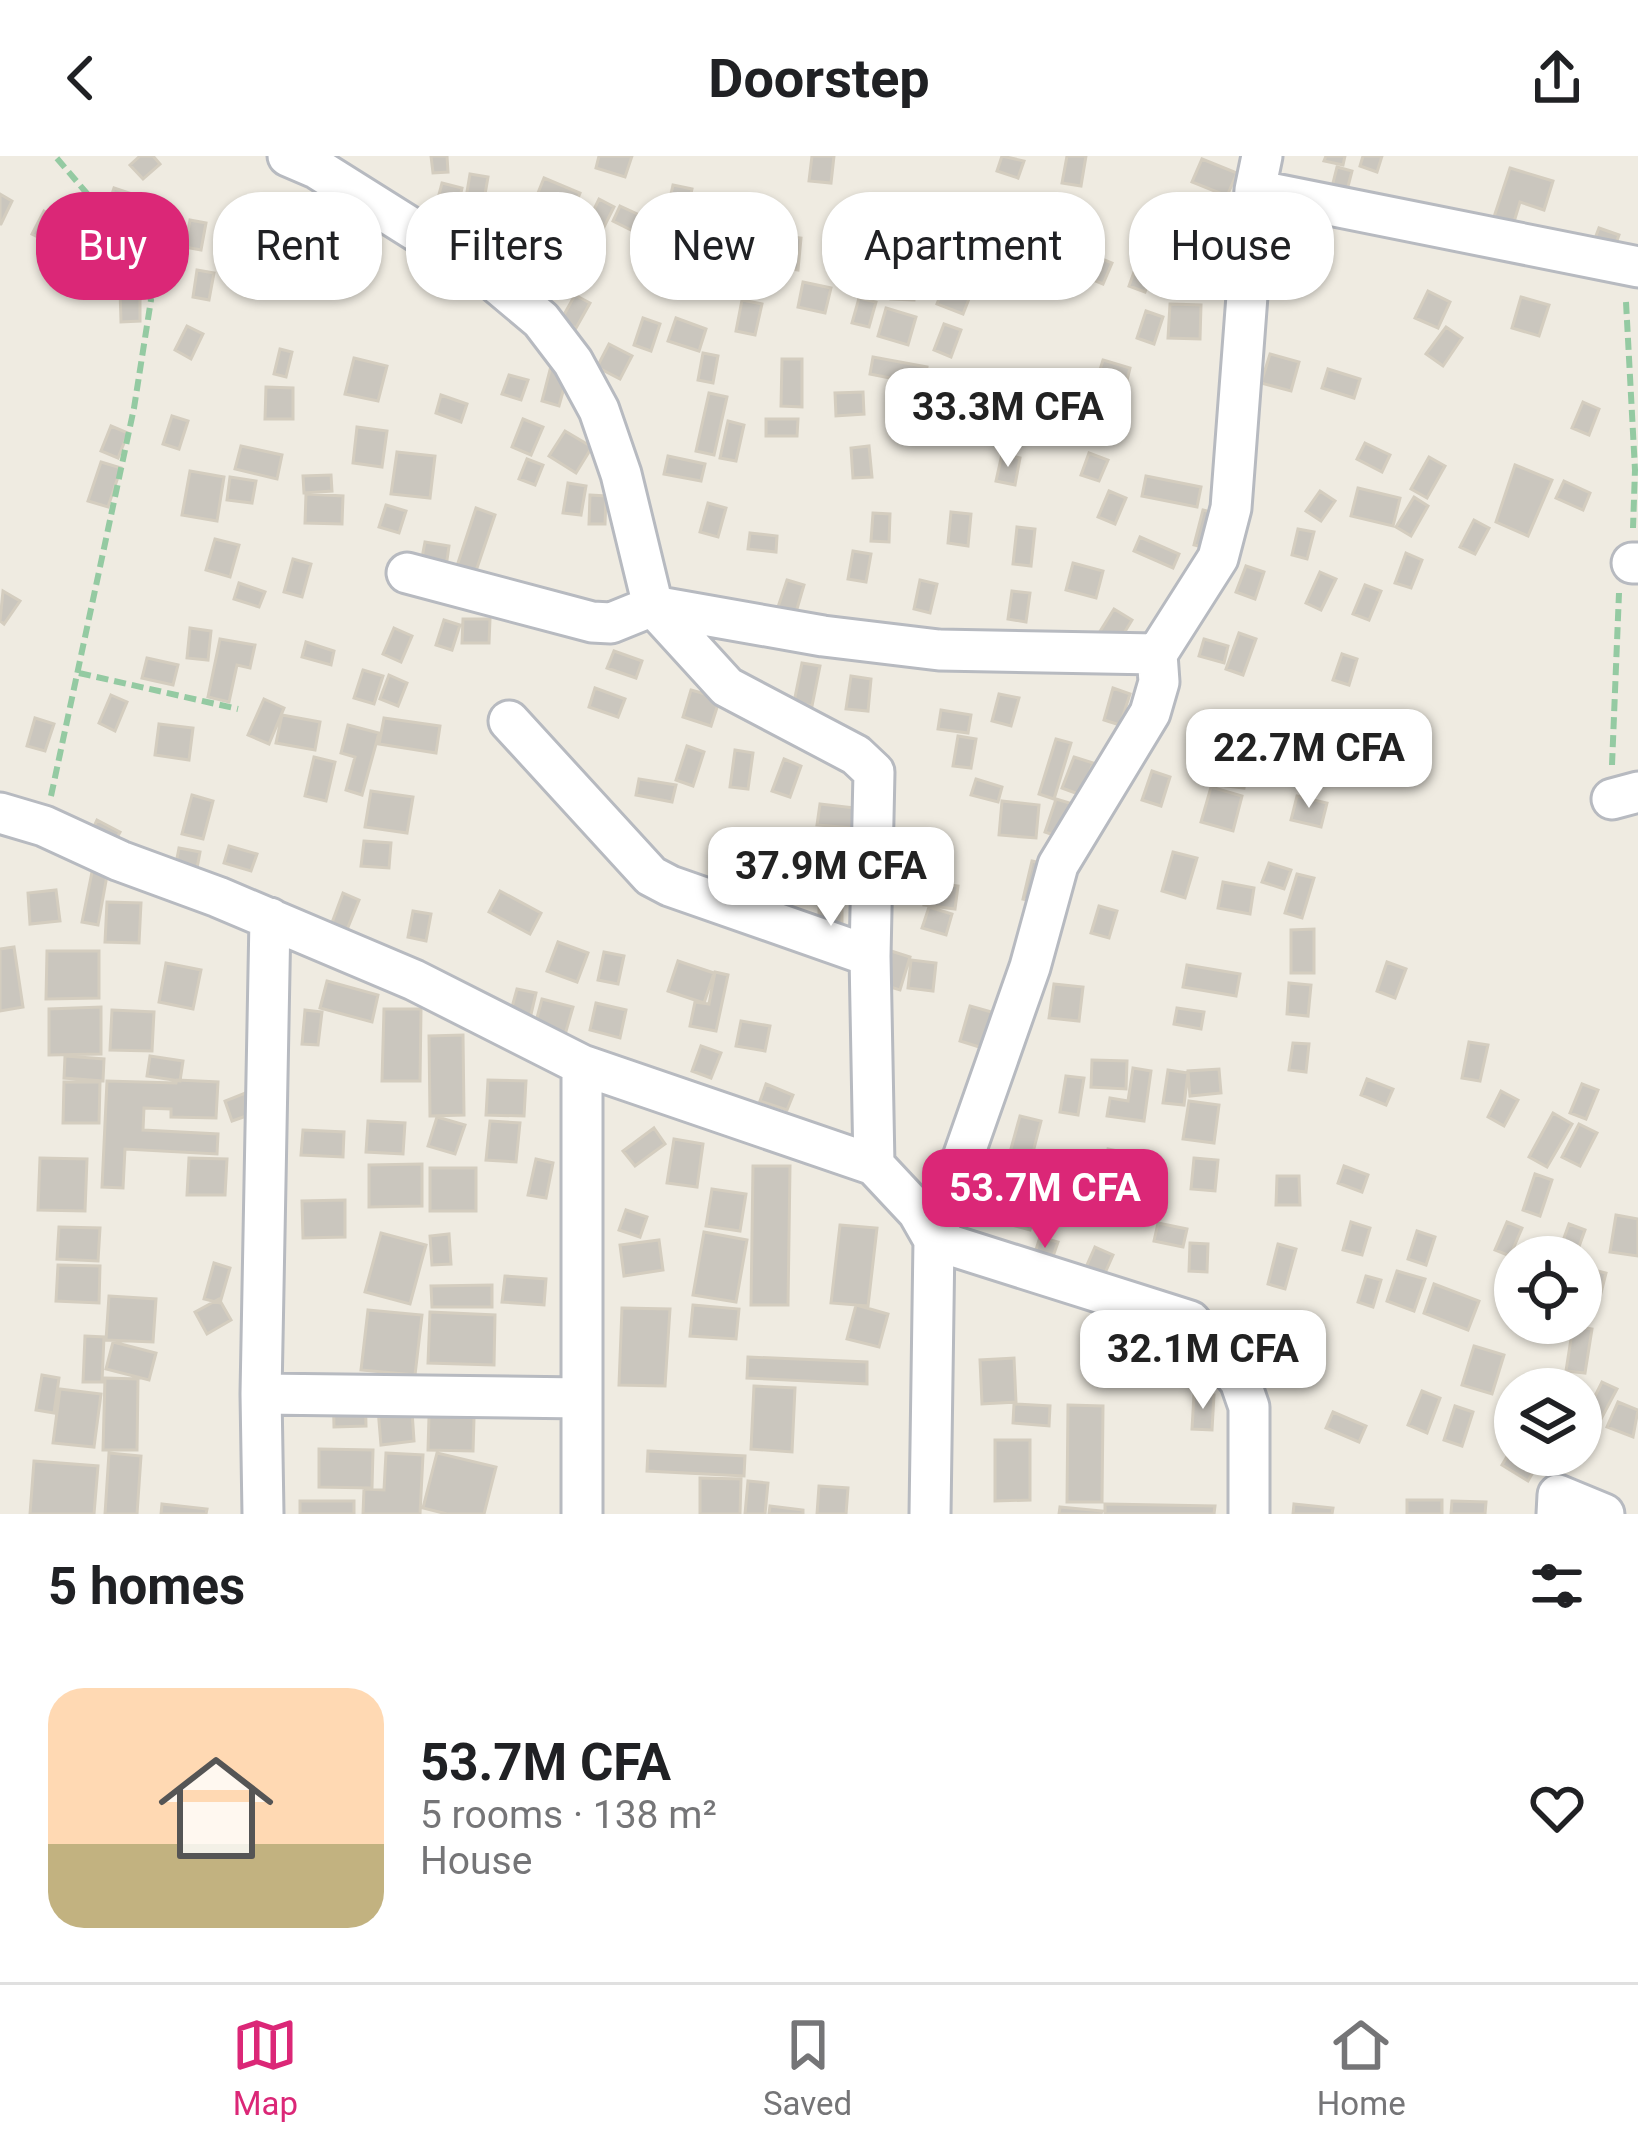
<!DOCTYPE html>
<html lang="en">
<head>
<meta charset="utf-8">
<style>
  :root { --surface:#fff; --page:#f6f6f6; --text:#202124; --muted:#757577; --line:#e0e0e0; --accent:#db2777 }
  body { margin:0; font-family:Roboto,sans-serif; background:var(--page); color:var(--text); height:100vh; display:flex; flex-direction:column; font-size:45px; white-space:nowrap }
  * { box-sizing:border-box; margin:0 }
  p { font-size:39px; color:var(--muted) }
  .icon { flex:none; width:66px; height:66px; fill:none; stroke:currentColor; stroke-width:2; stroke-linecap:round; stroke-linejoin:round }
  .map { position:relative; height:1358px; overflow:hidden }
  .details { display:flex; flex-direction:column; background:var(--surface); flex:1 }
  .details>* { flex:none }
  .guide { position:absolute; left:36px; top:36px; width:1566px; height:108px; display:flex; gap:24px }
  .buttons { position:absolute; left:1494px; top:1080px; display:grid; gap:24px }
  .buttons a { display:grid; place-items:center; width:108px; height:108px; border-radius:50%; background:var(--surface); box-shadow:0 3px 9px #0004; font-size:60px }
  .price { position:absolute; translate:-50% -102px; padding:0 27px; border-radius:24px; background:#fff; color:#222; font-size:39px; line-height:78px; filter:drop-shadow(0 3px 6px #0008) }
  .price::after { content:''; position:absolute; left:50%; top:72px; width:36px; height:27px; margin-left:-18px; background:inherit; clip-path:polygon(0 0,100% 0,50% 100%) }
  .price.active { background:var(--accent); color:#fff }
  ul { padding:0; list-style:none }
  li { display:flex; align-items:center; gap:36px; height:300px; padding:0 48px }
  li+li { border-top:3px solid var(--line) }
  li span { display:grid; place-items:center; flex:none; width:336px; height:240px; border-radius:36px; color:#555 }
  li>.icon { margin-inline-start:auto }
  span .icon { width:144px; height:144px; fill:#fffc; stroke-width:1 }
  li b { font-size:51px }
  h2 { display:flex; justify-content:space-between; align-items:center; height:144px; padding:0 48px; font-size:51px }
  .pill { padding:0 42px; border-radius:48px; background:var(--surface); box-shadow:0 3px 9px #0004; font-size:42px; line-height:108px }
  .pill.active { background:var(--accent); color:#fff }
  header { display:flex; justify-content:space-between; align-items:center; height:156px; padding:0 48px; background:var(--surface); font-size:54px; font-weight:700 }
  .tabs { display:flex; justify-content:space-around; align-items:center; height:168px; border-top:3px solid var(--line); background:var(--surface); font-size:33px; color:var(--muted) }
  .tabs a { display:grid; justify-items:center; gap:6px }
  .tabs .active { color:var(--accent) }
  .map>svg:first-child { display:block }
  .building { fill:#cac6be; stroke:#d4cdbf; stroke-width:3 }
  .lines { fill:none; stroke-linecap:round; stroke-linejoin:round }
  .street-casing { stroke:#b7bac0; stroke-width:45 }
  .path { stroke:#94caa2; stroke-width:6; stroke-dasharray:12 6; stroke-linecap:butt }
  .street { stroke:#fff; stroke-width:39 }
</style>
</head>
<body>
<header><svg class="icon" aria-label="back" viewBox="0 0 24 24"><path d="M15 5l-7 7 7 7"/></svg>Doorstep<svg class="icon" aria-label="share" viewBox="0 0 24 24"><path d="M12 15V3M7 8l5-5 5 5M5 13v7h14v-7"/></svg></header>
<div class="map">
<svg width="1638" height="1358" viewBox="0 0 1638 1358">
  <rect width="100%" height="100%" fill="#efebe1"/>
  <path class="building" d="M140,0H153L160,8L143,23L130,9Z
    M431,0H447L448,16L433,17Z
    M599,0H632L625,21L596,12Z
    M812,0H834L831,27L809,25Z
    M1002,0L1024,5L1018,22L997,15Z
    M1067,0H1086L1081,30L1062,27Z
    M1326,0H1345L1343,9L1324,5Z
    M1363,0H1382L1377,16L1360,10Z
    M1202,3L1237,17L1227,40L1192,26Z
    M1337,11L1352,15L1345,42L1330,39Z
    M1510,12L1553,25L1544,54L1520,46L1514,66L1494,61Z
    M470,18L488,21L483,50L465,48Z
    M544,22L580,37L566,73L530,57Z
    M442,27L462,32L457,55L436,50Z
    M673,29L692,33L685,65L666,60Z
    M114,32L141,41L136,58L108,50Z
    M0,38L12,45L1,68H0Z
    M709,39L738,49L732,67L702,58Z
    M599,43L614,51L593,93L578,86Z
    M341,44L358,50L349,74L332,68Z
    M620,50L646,62L639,78L613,65Z
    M1218,53L1236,57L1229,85L1212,80Z
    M44,55L59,62L48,86L32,78Z
    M190,64L206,67L201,94L185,91Z
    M1599,72L1619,79L1611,101L1591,93Z
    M314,79L330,84L322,110L306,106Z
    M782,80L801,82L798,114L779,111Z
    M583,90L597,99L578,129L564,120Z
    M922,96L945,104L939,120L917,112Z
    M1085,96L1112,107L1103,128L1076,117Z
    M1140,99L1156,104L1145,136L1129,130Z
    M197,114L214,117L209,144L193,141Z
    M893,114L915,115L914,144L891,143Z
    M948,120L974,130L963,158L937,148Z
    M803,126L831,132L825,157L798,151Z
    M120,133H140V165L121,166Z
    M1428,135L1450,146L1438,172L1415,162Z
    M575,139L590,147L576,172L561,164Z
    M1521,141L1549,149L1539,180L1512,172Z
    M859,142L876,146L869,171L852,167Z
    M742,144L762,148L755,179L736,175Z
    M1170,148L1201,149L1200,183L1168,182Z
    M886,152L916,161L908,189L878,180Z
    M1146,155L1163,161L1154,188L1137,182Z
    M643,162L660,168L651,195L634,189Z
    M676,162L706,173L699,195L668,185Z
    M944,168L961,174L951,201L934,194Z
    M187,170L203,178L191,203L175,194Z
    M1446,171L1462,182L1443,210L1426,198Z
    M609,188L632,200L620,223L597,211Z
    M280,193L292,196L286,221L274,218Z
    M703,197L718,200L713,227L698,224Z
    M1270,198L1299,206L1291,235L1261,227Z
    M873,201L927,211L924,228L963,234L959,257L890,244L895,223L870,218Z
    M354,202L387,210L378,245L345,238Z
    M782,203H802V251L781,250Z
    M1103,204L1130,212L1123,241L1094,233Z
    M551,210L569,214L559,250L542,245Z
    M1328,213L1360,223L1354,242L1322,232Z
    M509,219L528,224L521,244L502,238Z
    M266,231L293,232V263H265Z
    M863,236L864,258L836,260L835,237Z
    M709,237L727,241L714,299L696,295Z
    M441,239L467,248L461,266L436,257Z
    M1583,246L1599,253L1589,279L1572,272Z
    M1019,249L1037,258L1023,288L1005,279Z
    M172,260L188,265L179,293L163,288Z
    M523,263L543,271L531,299L512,291Z
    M766,263H798L797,280H766Z
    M728,265L744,269L736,305L720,302Z
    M111,270L128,277L118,302L101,295Z
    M357,271L387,275L382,311L353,307Z
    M565,275L592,291L576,317L549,300Z
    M1365,287L1390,299L1382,316L1357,303Z
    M241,290L282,299L277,323L235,313Z
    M869,290L872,321L853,322L851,292Z
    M397,296L435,300L430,342L391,338Z
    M1089,297L1108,304L1099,325L1081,319Z
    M1002,298L1020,302L1015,329L996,325Z
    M668,300L705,308L701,325L664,318Z
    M1429,301L1445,310L1427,342L1411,333Z
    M527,303L543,309L535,329L519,323Z
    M101,306L121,312L108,351L88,345Z
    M1515,309L1552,324L1528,380L1496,366Z
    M190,315L224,321L217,365L182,359Z
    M331,319L332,335L304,337L303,320Z
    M1146,320L1201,331L1197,351L1142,340Z
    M230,321L256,325L252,347L227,344Z
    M1564,325L1590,337L1583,354L1556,342Z
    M568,327L586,330L581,359L563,357Z
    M1358,332L1400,342L1393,370L1351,360Z
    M1109,335L1126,342L1115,368L1098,361Z
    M1320,335L1335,345L1321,365L1306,355Z
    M306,338L343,340L342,368L305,367Z
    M590,339L606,340L605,368H589Z
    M1414,341L1428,350L1411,380L1396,371Z
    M708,347L726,352L718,381L700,376Z
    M386,349L406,355L399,377L379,371Z
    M476,352L495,359L476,415L457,410Z
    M1203,354L1223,359L1214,394L1194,389Z
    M951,356L971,358L968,390L948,387Z
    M873,357L890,358L889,386L871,385Z
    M1474,364L1489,372L1475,398L1460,391Z
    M1017,371L1035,373L1031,410L1013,408Z
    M1298,373L1314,376L1307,403L1292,399Z
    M750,377L777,380L776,396L748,393Z
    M1140,381L1179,398L1173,412L1134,395Z
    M215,383L239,389L230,421L206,414Z
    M425,386L449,390L446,411L421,407Z
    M853,395L871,398L866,426L848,423Z
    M1406,397L1422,404L1411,432L1395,427Z
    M293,403L311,408L302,441L284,436Z
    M1073,407L1103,415L1096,442L1066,434Z
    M1246,410L1264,416L1255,443L1236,436Z
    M1320,416L1336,423L1321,454L1306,447Z
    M787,424L804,429L794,463L776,457Z
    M920,424L937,428L930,457L914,453Z
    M239,427L265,436L259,451L234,443Z
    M1365,429L1381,435L1369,464L1353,458Z
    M3,435L20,445L4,468L0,465Z
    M1012,435L1030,437L1026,466L1008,463Z
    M1114,453L1132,464L1112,497L1094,485Z
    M463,463H490L489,487H462Z
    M444,464L460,469L452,494L436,489Z
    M190,472L211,475L208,504L187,502Z
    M394,472L412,480L401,506L383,498Z
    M1239,477L1256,483L1243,519L1226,513Z
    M220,483L255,489L250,512L237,509L229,546L208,541Z
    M1204,483L1228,490L1224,507L1199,500Z
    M306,486L334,495L331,509L302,501Z
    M614,495L642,505L636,522L607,512Z
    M1342,498L1357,503L1349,529L1333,524Z
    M147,502L178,509L173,529L142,522Z
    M802,507L820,510L812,550L794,546Z
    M363,514L383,520L374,548L354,542Z
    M389,519L407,527L398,550L380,543Z
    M851,520L871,523L868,555L846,553Z
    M595,532L625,543L618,561L589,551Z
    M1113,532L1130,538L1120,569L1104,564Z
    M691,534L720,542L711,570L683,561Z
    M999,538L1019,542L1011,570L992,565Z
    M111,539L127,546L115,575L99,567Z
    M264,543L284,552L269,588L248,579Z
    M941,554L971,559L968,577L938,573Z
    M282,559L320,566L315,594L276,587Z
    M35,562L54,568L45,595L27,590Z
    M384,562L440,570L436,597L379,588Z
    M159,568L193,572L189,604L155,599Z
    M348,569L379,577L362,639L346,634L355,601L341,597Z
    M958,580L976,583L971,612L953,610Z
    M1056,583L1071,587L1054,643L1039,638Z
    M687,590L704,596L693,630L676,624Z
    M735,594L753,597L748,633L730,631Z
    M1233,595L1250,598L1244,632L1226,630Z
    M314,601L335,606L326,645L305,640Z
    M1074,601L1093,607L1081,639L1062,632Z
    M784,603L801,610L790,641L772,635Z
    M1152,615L1170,621L1161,650L1142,644Z
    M639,623L676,629L672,646L636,639Z
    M976,623L1002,631L998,646L971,639Z
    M1211,631L1242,640L1233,675L1201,666Z
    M371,635L413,641L407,677L365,671Z
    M192,639L213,645L203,683L182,678Z
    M1297,640L1327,647L1321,671L1291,664Z
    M1056,643L1076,649L1066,683L1045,676Z
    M1002,645L1039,649L1036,682L999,679Z
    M820,648L855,652L852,672L817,669Z
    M97,664L120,676L109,696L87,685Z
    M821,673L847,677L843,704L816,699Z
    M364,685L391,687L389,712L361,710Z
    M797,688L813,690L810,716L794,715Z
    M229,690L257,698L251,715L224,707Z
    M179,692L200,696L195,723L174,718Z
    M1173,696L1197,702L1185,742L1162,735Z
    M1032,705L1050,709L1041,747L1023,743Z
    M1269,707L1291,714L1284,733L1262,726Z
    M93,711L108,714L98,769L82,766Z
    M1297,718L1314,722L1302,762L1285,757Z
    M928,726L958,730L955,753L924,749Z
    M1223,726L1254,732L1250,758L1218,752Z
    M56,734L60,765L30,768L28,737Z
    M500,735L541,757L530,778L489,756Z
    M343,737L359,744L344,781L329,775Z
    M107,746L141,747L139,787L105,786Z
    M1099,750L1117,755L1109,782L1091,777Z
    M929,751L952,758L946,779L922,772Z
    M819,752H842V795L819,794Z
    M413,755L431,758L426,785L408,781Z
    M1314,773V817H1291V774Z
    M558,786L588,797L577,826L547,815Z
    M14,791L23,851L0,855V793Z
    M47,795H99V842L46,843Z
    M891,795L910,801L900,834L880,828Z
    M604,796L624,800L618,828L598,824Z
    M911,804L936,807L933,835L908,832Z
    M678,805L714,817L704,847L668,835Z
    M1387,806L1406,813L1395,842L1377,835Z
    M166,807L201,814L193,853L159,846Z
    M1187,809L1240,818L1236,840L1183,831Z
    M715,816L728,819L716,875L690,870L695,846L709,848Z
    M327,825L378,839L372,866L320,852Z
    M1289,827L1311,829L1308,860L1287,858Z
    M1054,828L1083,831L1079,865L1049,862Z
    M517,833L536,837L529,867L509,862Z
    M542,843L573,851L560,896L530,888Z
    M596,847L626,854L620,882L590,874Z
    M970,850L1013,862L1002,898L960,885Z
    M101,851V898L49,899V853Z
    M1177,852L1204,856L1201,873L1174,868Z
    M384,853H421L420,925H382Z
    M112,854L154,856L152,895L110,894Z
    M305,854L322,856L318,889L302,888Z
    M741,865L770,870L765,895L736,890Z
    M463,879L464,959L430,960L429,880Z
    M1469,886L1488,889L1480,925L1462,922Z
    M1293,887L1309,888L1306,916L1289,914Z
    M701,890L721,897L711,922L692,915Z
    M65,900L104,903L103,925L64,922Z
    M150,900L183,905L180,925L147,920Z
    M1092,904L1127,905L1126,933L1091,931Z
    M1133,912L1151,915L1144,965L1107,960L1110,942L1128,945Z
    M1219,913L1221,937L1190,940L1188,915Z
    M1168,914L1188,917L1184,949L1163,947Z
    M1066,920L1084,922L1078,959L1060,956Z
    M1367,923L1393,933L1386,949L1361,939Z
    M177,924L218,926L216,962L171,961V953L144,952L143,974L218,978L217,998L125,993L123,1032L102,1031L107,925L176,927Z
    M488,924L526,925L524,960L486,959Z
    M64,926H100L99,967H63Z
    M766,928L793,939L787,954L760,945Z
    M1582,928L1598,934L1586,963L1570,957Z
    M1501,935L1518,944L1504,970L1488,961Z
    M248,936L255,957L232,965L225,945Z
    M1189,945L1219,949L1214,987L1183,983Z
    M1553,957L1572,968L1547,1011L1529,1001Z
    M1020,960L1041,965L1028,1016L1006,1011Z
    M437,961L465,969L455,998L428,990Z
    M368,965L405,967L403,998L366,996Z
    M490,965L520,967L516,1006L486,1004Z
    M1579,968L1597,977L1580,1010L1562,1001Z
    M654,972L665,988L635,1010L623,995Z
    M303,974L344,976L343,1001L301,999Z
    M674,983L703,988L697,1031L667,1027Z
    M1108,993L1127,997L1122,1026L1102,1023Z
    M40,1002L87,1003L85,1055L38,1054Z
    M189,1002L227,1003L225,1039H187Z
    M1194,1002L1218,1004L1215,1035L1191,1033Z
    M536,1003L553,1007L546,1042L528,1039Z
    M422,1008V1050L369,1051V1009Z
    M753,1010H790L788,1149H751Z
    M1344,1010L1368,1019L1362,1036L1338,1027Z
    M430,1012H476V1055H430Z
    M1535,1018L1552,1024L1540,1060L1523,1054Z
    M1277,1020H1299L1300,1049H1276Z
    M1007,1032L1040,1042L1030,1074L997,1065Z
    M712,1033L746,1038L740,1075L706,1070Z
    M1124,1039L1150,1044L1146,1062L1120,1058Z
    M345,1044V1081L303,1082L302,1045Z
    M626,1054L647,1061L640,1081L619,1074Z
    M1616,1059L1638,1063V1100L1610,1096Z
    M1351,1066L1370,1072L1362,1099L1343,1094Z
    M1507,1066L1522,1072L1510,1100L1495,1094Z
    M1158,1067L1187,1073L1183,1091L1154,1085Z
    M1569,1068L1585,1074L1576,1099L1560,1093Z
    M840,1069L877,1072L868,1150L831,1147Z
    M59,1071L100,1072L98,1105L57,1103Z
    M1417,1075L1435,1081L1426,1109L1408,1103Z
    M704,1076L747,1084L736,1146L693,1139Z
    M381,1077L426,1089L410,1148L365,1136Z
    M449,1078L451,1108L432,1109L430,1080Z
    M1040,1081L1058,1086L1050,1109L1033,1103Z
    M659,1084L663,1114L624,1120L620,1089Z
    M1190,1087L1208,1088L1207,1116L1189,1115Z
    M1278,1088L1296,1093L1285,1133L1268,1128Z
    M1095,1091L1113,1099L1101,1126L1083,1118Z
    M214,1107L230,1112L220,1147L204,1143Z
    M58,1109L100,1110L99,1147L56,1145Z
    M1586,1112L1606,1117L1598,1149L1581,1145Z
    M1397,1115L1425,1123L1414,1155L1387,1145Z
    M505,1120L546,1123L544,1149L502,1146Z
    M1366,1120L1381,1124L1373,1151L1358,1146Z
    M1434,1128L1479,1145L1468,1174L1424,1157Z
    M492,1129V1151H432L431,1130Z
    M109,1140L156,1143L153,1186L106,1184Z
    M219,1143L231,1164L207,1178L195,1156Z
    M693,1149L739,1153L736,1183L690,1180Z
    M856,1149L888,1158L879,1191L847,1183Z
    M622,1152L670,1153L665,1230L619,1229Z
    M368,1154L422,1159L415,1219L361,1214Z
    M430,1156L495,1159L494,1209L428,1207Z
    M1573,1170L1592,1173L1585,1217L1566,1215Z
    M85,1180L104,1181L102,1226H83Z
    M113,1186L156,1197L149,1224L106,1213Z
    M1474,1190L1504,1199L1492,1238L1462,1229Z
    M748,1201L867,1206V1228L747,1222Z
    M1014,1202L1016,1246L982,1248L980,1204Z
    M42,1219L59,1222L54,1257L36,1254Z
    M105,1222L138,1223L137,1294H103Z
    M365,1225L366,1270L334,1271L333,1226Z
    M1602,1226L1617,1233L1601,1263L1587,1256Z
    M430,1228L475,1230L473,1295L428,1294Z
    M376,1229L412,1255L414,1285L381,1289Z
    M754,1230L795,1232L792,1296L751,1293Z
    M60,1233L101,1238L94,1291L53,1287Z
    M1422,1235L1440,1242L1427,1277L1408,1269Z
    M1194,1238L1214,1239L1212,1274L1192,1273Z
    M1618,1246L1638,1254L1633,1281L1607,1271Z
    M1014,1248L1050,1250L1049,1270L1013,1267Z
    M1068,1249L1103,1250L1102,1346H1067Z
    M1455,1250L1473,1256L1462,1290L1444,1284Z
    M1333,1256L1366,1270L1359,1286L1326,1272Z
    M995,1284H1030V1344L995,1345Z
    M1515,1287V1299H1543L1528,1325L1502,1309Z
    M319,1293L373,1294L372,1332L319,1331Z
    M648,1295L745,1300L744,1320L647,1315Z
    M109,1297L141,1300L137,1358H105Z
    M386,1297L423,1299L420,1358H363L364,1333L384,1334Z
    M437,1297L496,1311L484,1358H447L423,1352Z
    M34,1305L98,1310L94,1358H30Z
    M700,1322L741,1323L740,1358H700Z
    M748,1325L768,1327L765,1358H745Z
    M819,1330L848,1332L846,1358H817Z
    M1407,1344H1442V1358H1407Z
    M300,1345H354V1358H300Z
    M1452,1345L1486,1346L1485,1358H1451Z
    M162,1348L207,1353L206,1358H161Z
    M1105,1348L1215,1350L1214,1358H1105Z
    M1294,1348L1333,1352L1332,1358H1293Z
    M770,1350L803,1354V1358H769Z
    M1060,1351L1102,1355L1101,1358H1059Z"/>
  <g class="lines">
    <g class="street-casing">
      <path id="street" d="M288,0L316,12L491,122L541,164L573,206L599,254L621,318L653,450L727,531L856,599L874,616L870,800L874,1009
        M1255,34L1638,111
        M1632,407H1638
        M407,417L592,466L611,467L653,450L823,480L939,494L1157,498L1159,526L1150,557L1058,709L1030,811L934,1084L930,1358
        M1157,498L1218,402L1231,352L1255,34L1262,0
        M509,565L651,720L670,730L870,800
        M1612,643L1638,636
        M0,657L44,670L120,705L218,741L414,824L582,909L874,1009L918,1056L934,1084L1190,1165L1240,1225L1249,1251V1358
        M582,909V1358
        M261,1238L582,1242
        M263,1358L261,1238L270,762
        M1557,1358L1558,1339L1604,1358"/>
    </g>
    <path class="path" d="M1626,146L1635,314L1633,372
      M79,517L238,553
      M1612,609L1619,437
      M51,640L134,252L151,144L138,108L113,68L55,0"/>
    <use href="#street" class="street"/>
  </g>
</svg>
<div class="buttons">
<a><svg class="icon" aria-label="locate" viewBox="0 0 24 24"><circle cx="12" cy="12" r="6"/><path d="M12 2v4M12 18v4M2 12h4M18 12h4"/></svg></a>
<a><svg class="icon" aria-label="layers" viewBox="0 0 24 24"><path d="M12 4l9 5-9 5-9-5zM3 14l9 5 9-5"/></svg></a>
</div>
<b class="price" style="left:1008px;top:314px">33.3M CFA</b>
<b class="price" style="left:1309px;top:655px">22.7M CFA</b>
<b class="price" style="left:831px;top:773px">37.9M CFA</b>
<b class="price active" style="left:1045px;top:1095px">53.7M CFA</b>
<b class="price" style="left:1203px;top:1256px">32.1M CFA</b>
<div class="guide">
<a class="pill active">Buy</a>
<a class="pill">Rent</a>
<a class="pill">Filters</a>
<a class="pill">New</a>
<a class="pill">Apartment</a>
<a class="pill">House</a>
</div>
</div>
<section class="details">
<h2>5 homes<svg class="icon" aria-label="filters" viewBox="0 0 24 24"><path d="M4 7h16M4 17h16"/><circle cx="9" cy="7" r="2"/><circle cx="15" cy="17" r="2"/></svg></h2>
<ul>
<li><span style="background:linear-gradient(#ffd9b3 65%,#c2b280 0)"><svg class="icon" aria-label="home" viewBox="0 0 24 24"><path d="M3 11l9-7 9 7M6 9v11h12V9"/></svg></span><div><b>53.7M CFA</b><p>5 rooms · 138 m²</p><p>House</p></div><svg class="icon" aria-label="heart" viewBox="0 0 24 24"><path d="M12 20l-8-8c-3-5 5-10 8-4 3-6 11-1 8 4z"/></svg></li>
</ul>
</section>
<nav class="tabs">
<a class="active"><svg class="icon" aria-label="map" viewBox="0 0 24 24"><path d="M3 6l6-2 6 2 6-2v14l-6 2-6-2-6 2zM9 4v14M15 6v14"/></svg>Map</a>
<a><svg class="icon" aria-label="saved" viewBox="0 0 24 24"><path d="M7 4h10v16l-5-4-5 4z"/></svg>Saved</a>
<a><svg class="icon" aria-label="home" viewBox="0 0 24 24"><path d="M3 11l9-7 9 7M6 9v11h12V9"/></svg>Home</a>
</nav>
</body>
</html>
